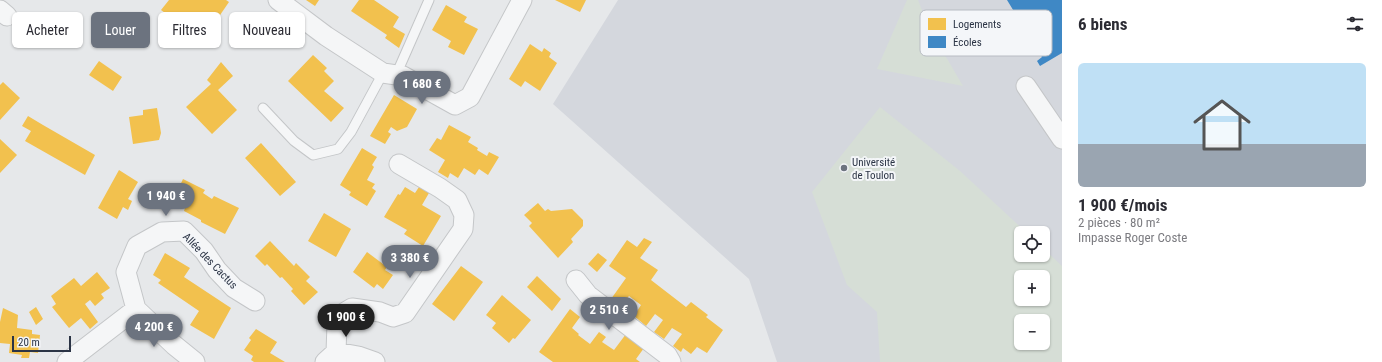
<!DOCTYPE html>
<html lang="fr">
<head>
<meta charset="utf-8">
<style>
  :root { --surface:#fff; --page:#f2f2f3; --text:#2b2b33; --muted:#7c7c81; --accent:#6c737f }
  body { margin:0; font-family:"Roboto Condensed",sans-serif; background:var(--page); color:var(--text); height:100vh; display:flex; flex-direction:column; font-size:15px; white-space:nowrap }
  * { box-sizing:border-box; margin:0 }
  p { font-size:13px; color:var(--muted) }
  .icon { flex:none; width:22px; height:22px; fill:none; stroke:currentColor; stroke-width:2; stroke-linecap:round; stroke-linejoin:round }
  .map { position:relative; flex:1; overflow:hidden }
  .panel { display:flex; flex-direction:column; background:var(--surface); width:320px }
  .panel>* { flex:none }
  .top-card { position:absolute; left:12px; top:12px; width:380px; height:36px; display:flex; gap:8px }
  .fabs { position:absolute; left:1014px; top:226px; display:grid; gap:8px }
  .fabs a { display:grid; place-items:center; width:36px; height:36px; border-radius:6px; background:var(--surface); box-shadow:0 1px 3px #0004; font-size:20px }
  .scale { position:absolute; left:12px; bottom:10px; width:59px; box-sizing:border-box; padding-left:4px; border:2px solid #2b3445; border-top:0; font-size:11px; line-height:14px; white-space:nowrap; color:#2b3445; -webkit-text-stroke:3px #f4f6f9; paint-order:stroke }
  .price { position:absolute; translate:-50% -34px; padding:0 9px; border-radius:14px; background:var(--accent); color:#fff; font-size:13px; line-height:26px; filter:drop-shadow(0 1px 2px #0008) }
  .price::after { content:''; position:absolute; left:50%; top:24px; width:12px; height:9px; margin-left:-6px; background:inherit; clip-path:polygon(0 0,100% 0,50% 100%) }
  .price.current { background:#222; color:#fff }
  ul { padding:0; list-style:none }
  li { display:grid; align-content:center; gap:8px; height:212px; padding:0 16px }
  li span { display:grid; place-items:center; height:124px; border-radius:6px; color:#555 }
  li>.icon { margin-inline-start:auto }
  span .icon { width:72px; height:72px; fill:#fffc; stroke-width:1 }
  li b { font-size:17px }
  h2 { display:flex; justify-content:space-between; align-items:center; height:48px; padding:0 16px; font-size:17px }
  .tag { padding:0 14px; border-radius:6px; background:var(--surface); box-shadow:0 1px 3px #0004; font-size:14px; line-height:36px }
  .tag.current { background:var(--accent); color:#fff }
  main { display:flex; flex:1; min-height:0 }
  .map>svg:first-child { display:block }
  .built { fill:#d4d7dd; fill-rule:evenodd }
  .green { fill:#d6ded6; fill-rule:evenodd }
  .homes { fill:#f2c14e }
  .schools { fill:#3f88c5 }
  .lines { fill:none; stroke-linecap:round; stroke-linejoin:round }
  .service-casing { stroke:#c4c6c8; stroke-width:11 }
  .minor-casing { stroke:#c4c6c8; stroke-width:21 }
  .service { stroke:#f5f6f7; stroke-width:9 }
  .minor { stroke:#f5f6f7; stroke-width:19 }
  .poi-dot { fill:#6c737f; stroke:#f4f6f9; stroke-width:1.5 }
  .labels { text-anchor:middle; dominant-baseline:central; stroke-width:4; stroke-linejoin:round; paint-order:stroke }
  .poi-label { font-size:11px; fill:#2b3445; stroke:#f4f6f9; text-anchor:start }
  .street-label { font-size:11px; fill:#2b3445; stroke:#f4f6f9 }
  .key { fill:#f4f6f9; stroke:#b8bcc3; stroke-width:1 }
  .key-label { font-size:11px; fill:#2b3445 }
</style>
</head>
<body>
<main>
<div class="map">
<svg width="1062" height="362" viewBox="0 0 1062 362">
  <rect width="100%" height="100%" fill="#e6e8ea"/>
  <path class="built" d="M618,0H1062V362H777L749,279L553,104ZM1021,233H1043V255H1021ZM1021,277H1043V299H1021ZM1021,321H1043V343H1021Z"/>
  <path class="green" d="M907,0H918L929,28L963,86L877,69Z
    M880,107L960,171L1027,233H1021V255H1043V248L1062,266V362H880L877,312L847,285L812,192ZM1021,277H1043V299H1021ZM1021,321H1043V343H1021Z"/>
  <path class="homes" d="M169,0H226L229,2L207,34L193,25L190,31L161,10Z
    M306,0H319L315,6Z
    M359,0H374L399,17L393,27L405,34L399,48L385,38L387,35L351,11Z
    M555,0H586L580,12Z
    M446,5L467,17L464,22L478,29L464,55L448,47L451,41L432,30Z
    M530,44L542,52L544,48L551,53L549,57L557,63L540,91L525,81L521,87L509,79Z
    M313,55L327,68L324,71L334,81L324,91L344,108L331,122L288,81Z
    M99,61L122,77L113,91L89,75Z
    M221,62L233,76L218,90L237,110L212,134L186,107L211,84L207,80Z
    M3,82L20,98L0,120V85Z
    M394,95L417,109L407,127L397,131L391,127L388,132L391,134L385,144L370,136Z
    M157,108L161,133L159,140L133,144L129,117L143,115V110Z
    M28,116L43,125L95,155L85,175L25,141L31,131L22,126Z
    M449,125L471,137L468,142L478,148L477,150L487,156L489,152L499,157L488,175L479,169L475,175L464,168L458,178L450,173L448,178L438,172L445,160L429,150L437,138L441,140Z
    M0,139L17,155L0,173Z
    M261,143L296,182L280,196L245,158Z
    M362,148L377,157L372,165L374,167L367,180L375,184L372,188L376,191L367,206L349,195L351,192L340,185Z
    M119,170L138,182L128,199L132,201L128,210L123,207L117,219L98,208Z
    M183,179L205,190L203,193L212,199L214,196L239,208L225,234L201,222V220L184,211L185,208L172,202Z
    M405,187L415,193L419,187L429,193L422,205L441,216L423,246L404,234L407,230L384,217L398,194L400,195Z
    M538,203L545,211L548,209L551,211L572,209L583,220V226L571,239L573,242L558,258L529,226L532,223L524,215Z
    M324,213L351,229L336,257L308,241Z
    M644,238L652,242L640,258L658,270L651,280L686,307L691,302L708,315L706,317L723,330L707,353L697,347L691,354L683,348L681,352L673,346L682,334L672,328L664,339L654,332L663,320L655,314L646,326L634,316L641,305L629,296L621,306L611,299L626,278L609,266L627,240L637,247Z
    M270,241L294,266L296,263L310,277L306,281L318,292L304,305L291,291L293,289L282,277L280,278L267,264L265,266L255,256Z
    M367,252L387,267L385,270L393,275L383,289L377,284L374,288L353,272Z
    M165,253L190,268L184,277L231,308L214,339L190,325L199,311L158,283L161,280L153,275Z
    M598,253L607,260L597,272L588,264Z
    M461,266L483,282L454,321L432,304Z
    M97,272L110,288L101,294L104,298L95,306L90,300L85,304L98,322L90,329L81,318L69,328L52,307L56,304L51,296L74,278L81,286Z
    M537,276L561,299L552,311L527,287Z
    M502,295L531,320L515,339L513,338L509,343L492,328L496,323L486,315Z
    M36,307L43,319L36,325L29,312Z
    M3,308L18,315L17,328L32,330V334L40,335L38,353L30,352L29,358H21L22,355L9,353L10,344L0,343V322Z
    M570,309L580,317L572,328L579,334L578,335L590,344L599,332L606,337L602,342L614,350L626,334L644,348L636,359L640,362H553L539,352Z
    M256,329L277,342L270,353L285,362H254L251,360L253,356L244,350L251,340L249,338Z"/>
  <path class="schools" d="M1007,0H1062V53L1040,66L1037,61L1042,57Z"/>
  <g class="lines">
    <g class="service-casing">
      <path id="service" d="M396,75L429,0
        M263,108L294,141L313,155L338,149L351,132L383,73"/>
    </g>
    <g class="minor-casing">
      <path id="minor" d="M278,0L326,36L383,73L403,76L455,105L470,97L522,0
        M0,10L7,16
        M1026,86L1062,139
        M576,280L588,295L667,355L671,362
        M136,309L126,272L137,246L162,232L184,231L204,251L217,270L234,288L255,301
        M136,309L174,345L195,362
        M336,352L337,324L342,314L352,308L380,312L393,317L405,313L463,229L464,215L457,200L440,188L399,164
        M67,362L136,309
        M325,362L336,352L358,356L375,362"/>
    </g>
    <use href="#service" class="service"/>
    <use href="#minor" class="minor"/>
  </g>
  <circle class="poi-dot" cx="844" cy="168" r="4"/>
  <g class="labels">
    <g class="poi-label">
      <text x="852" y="162">Université<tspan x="852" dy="13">de Toulon</tspan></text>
    </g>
    <g class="street-label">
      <text transform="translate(210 261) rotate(46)">Allée des Cactus</text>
    </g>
  </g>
  <rect x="920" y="10" width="132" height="46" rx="6" class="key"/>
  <rect x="928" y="18" width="18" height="12" fill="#f2c14e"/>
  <rect x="928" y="36" width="18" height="12" fill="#3f88c5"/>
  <g class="key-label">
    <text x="953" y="28">Logements</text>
    <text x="953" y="46">Écoles</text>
  </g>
</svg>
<div class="fabs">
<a><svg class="icon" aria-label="locate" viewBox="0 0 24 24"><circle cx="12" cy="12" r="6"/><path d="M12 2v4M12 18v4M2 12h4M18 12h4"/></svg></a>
<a>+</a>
<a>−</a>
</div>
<div class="scale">20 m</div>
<b class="price" style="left:422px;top:105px">1 680 €</b>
<b class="price" style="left:166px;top:217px">1 940 €</b>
<b class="price" style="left:410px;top:279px">3 380 €</b>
<b class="price" style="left:609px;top:331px">2 510 €</b>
<b class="price current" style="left:346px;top:338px">1 900 €</b>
<b class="price" style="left:154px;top:348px">4 200 €</b>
<div class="top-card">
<a class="tag">Acheter</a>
<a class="tag current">Louer</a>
<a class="tag">Filtres</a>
<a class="tag">Nouveau</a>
</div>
</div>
<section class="panel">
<h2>6 biens<svg class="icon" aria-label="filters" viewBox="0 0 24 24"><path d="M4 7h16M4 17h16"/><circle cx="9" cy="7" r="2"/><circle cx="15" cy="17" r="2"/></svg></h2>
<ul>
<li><span style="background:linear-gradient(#bfe0f5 65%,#9aa5b1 0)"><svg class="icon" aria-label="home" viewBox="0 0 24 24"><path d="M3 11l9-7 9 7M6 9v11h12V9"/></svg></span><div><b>1 900 €/mois</b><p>2 pièces · 80 m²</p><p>Impasse Roger Coste</p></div></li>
</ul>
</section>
</main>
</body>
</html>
